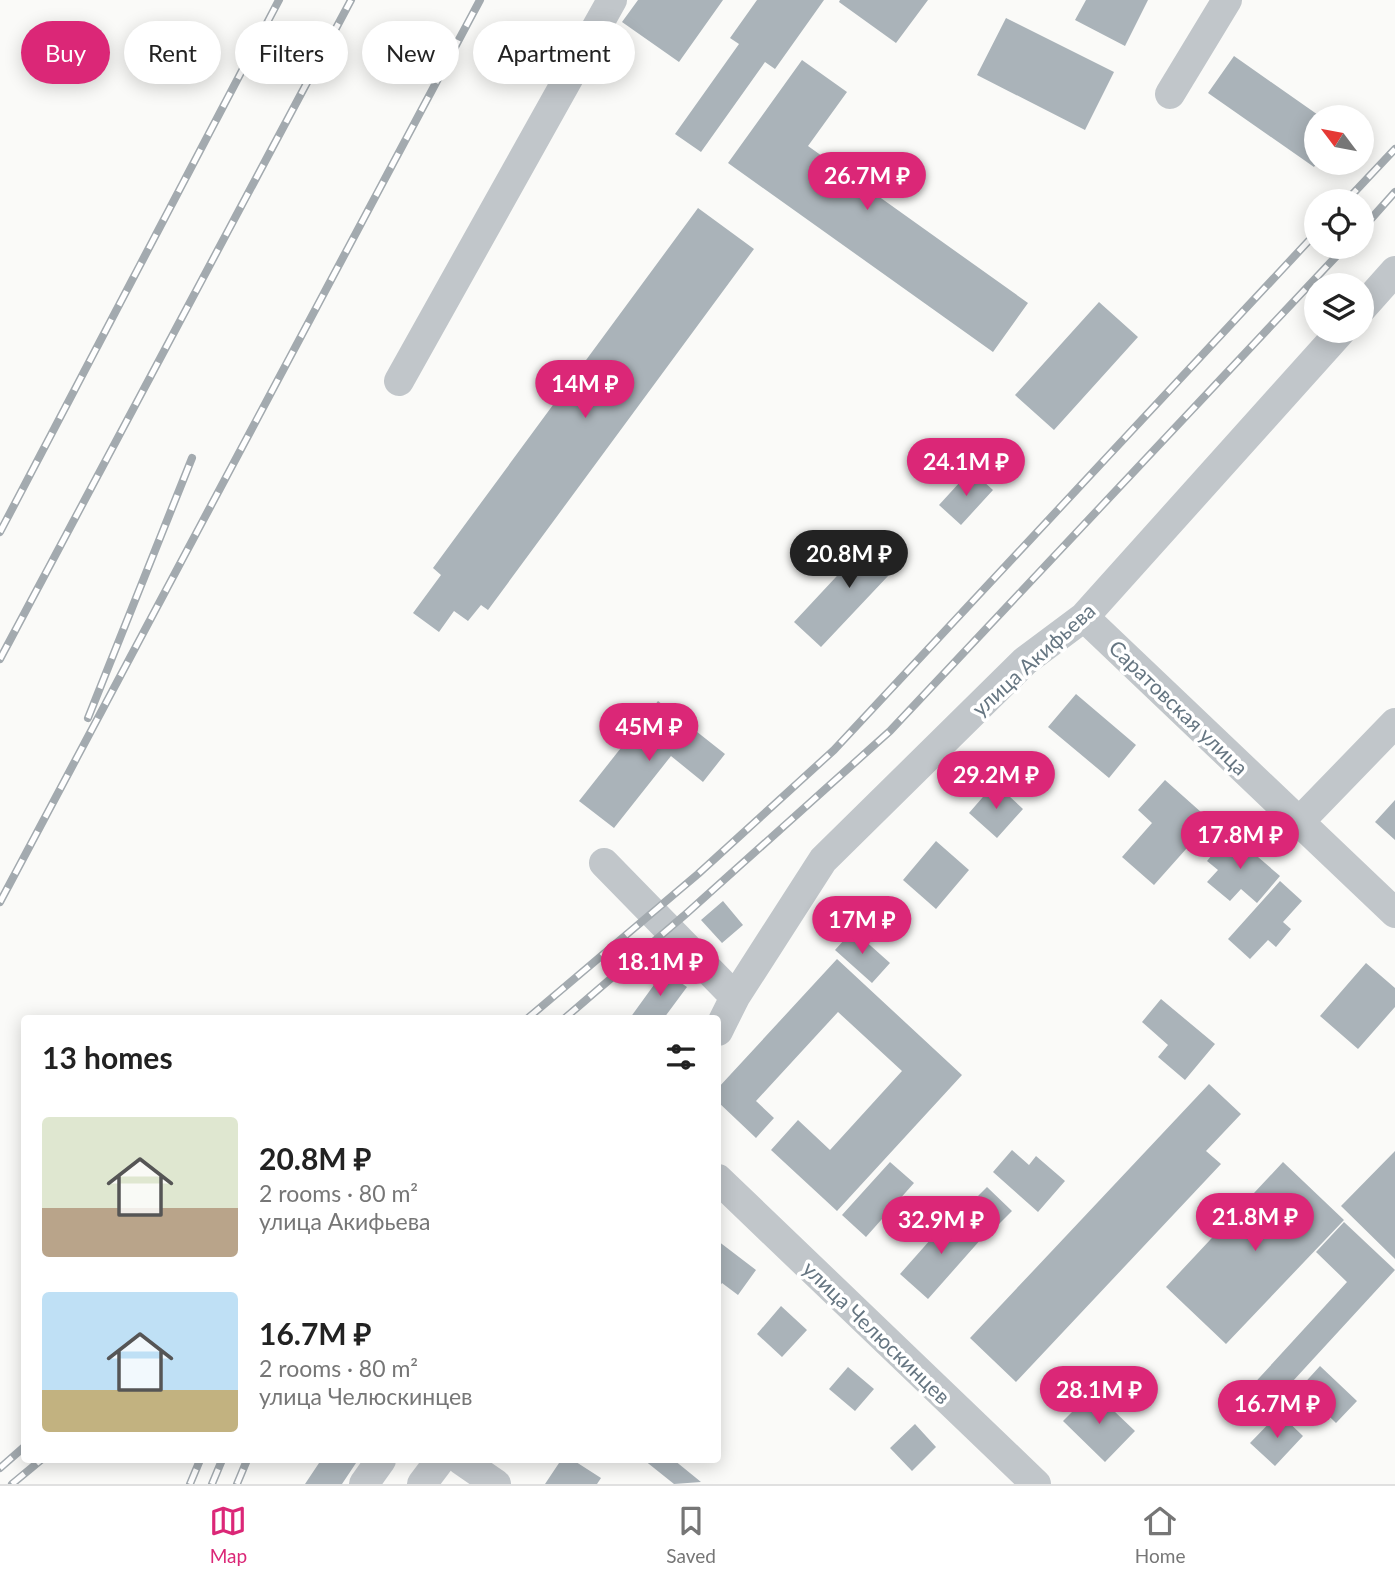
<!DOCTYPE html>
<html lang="en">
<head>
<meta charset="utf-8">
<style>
  :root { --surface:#fff; --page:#f6f6f6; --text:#222; --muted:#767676; --line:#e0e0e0; --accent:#db2777 }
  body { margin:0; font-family:Lato,sans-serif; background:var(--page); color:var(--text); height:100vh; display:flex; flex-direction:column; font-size:26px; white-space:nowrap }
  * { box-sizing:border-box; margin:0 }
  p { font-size:23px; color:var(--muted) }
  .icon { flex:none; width:38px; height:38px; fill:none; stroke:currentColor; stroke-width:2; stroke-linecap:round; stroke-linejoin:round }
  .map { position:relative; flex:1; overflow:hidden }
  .details { position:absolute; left:21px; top:1015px; width:700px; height:448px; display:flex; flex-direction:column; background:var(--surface); border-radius:7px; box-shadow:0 4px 18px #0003 }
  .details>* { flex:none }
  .hud { position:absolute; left:21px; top:21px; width:700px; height:63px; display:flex; gap:14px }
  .needle { width:46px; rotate:302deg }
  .fabs { position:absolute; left:1304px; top:105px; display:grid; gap:14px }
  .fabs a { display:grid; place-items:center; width:70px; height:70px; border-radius:50%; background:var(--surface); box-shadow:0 4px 18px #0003; font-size:35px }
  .price { position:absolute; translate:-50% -60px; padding:0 16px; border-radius:24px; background:var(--accent); color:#fff; font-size:23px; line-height:46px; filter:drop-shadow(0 2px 4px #0008) }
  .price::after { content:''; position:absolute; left:50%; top:42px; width:21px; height:16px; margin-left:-10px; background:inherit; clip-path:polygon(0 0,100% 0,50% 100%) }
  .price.current { background:#222; color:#fff }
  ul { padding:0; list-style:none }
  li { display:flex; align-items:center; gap:21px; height:175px; padding:0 21px }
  li span { display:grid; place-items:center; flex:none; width:196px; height:140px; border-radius:7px; color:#555 }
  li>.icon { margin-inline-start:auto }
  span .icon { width:84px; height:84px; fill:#fffc; stroke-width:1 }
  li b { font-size:30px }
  h2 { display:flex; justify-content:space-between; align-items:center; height:84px; padding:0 21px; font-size:30px }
  .tag { padding:0 24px; border-radius:32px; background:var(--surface); box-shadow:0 4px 18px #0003; font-size:24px; line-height:63px }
  .tag.current { background:var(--accent); color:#fff }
  .tab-bar { display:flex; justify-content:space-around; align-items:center; height:98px; border-top:2px solid var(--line); background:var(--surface); font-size:19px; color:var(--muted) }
  .tab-bar a { display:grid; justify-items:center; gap:4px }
  .tab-bar .current { color:var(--accent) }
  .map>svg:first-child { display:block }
  .building { fill:#aab3b9 }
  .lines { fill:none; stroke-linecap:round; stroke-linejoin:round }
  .minor { stroke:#c1c6ca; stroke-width:30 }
  .rail-casing { stroke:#a3aaaf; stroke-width:8 }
  .rail { stroke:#fff; stroke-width:5; stroke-dasharray:16; stroke-linecap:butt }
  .labels { text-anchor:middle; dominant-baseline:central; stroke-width:7; stroke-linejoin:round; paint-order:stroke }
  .street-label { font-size:21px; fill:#667682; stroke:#fff }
</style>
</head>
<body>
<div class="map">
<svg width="1395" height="1484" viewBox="0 0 1395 1484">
  <rect width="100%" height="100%" fill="#fafaf8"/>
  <path class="building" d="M638,0H723L679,62L622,22Z
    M757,0H824L775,69L765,62L701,152L675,134L739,44L730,38Z
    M840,0H928L896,43L839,2Z
    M1086,0H1148L1125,46L1075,20Z
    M1006,18L1114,72L1085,130L977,75Z
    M1234,56L1321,117H1316V164L1314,167L1208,93Z
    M802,60L847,92L808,146L1028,303L993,352L728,163Z
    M698,208L754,249L488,610L481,605L468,621L454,611L439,632L413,613L441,575L433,568Z
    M1099,302L1138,337L1054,430L1015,395Z
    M971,470L993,490L961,525L939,505Z
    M877,533L905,558L821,647L794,622Z
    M1076,694L1136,745L1109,778L1048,727Z
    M658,701L725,754L703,782L671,756L614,828L579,801Z
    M1165,780L1211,821L1154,885L1122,857L1152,823L1138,810Z
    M995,783L1023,809L997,838L969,813Z
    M1395,800V840L1375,822Z
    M1230,833L1280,876L1257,903L1241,889L1230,901L1207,882L1218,870L1207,861Z
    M936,841L969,870L936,909L903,880Z
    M1280,881L1302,901L1283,922L1291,929L1276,947L1268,940L1250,959L1228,939Z
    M723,901L743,925L722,943L701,920Z
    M853,930L890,963L872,983L835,950Z
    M837,959L962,1075L837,1211L771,1150L798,1120L830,1150L902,1071L838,1012L756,1101L774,1118L756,1138L718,1102V1088Z
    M1366,963L1395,988V1007L1358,1049L1320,1016Z
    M664,971L687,987L664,1018H630Z
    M1161,999L1215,1044L1185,1080L1158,1057L1168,1045L1142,1022Z
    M1209,1084L1241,1114L1206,1151L1221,1164L1016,1382L970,1338Z
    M1012,1150L1029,1165L1036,1156L1065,1181L1038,1212L993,1172Z
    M1395,1151V1259L1341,1206Z
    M890,1162L914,1183L866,1237L842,1215Z
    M1283,1162L1344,1220L1226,1344L1166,1287Z
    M987,1187L1012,1211L990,1233L965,1209Z
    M954,1213L982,1238L928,1299L900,1274Z
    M1344,1222L1395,1270L1258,1419L1238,1401L1347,1282L1316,1252Z
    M718,1241L756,1270L738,1295L722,1283L718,1289Z
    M781,1306L807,1330L782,1357L757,1334Z
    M1320,1366L1357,1401L1336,1423L1300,1388Z
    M848,1367L874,1389L855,1411L829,1389Z
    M1093,1391L1135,1431L1105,1462L1063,1421Z
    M1279,1413L1303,1436L1275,1466L1250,1443Z
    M915,1424L936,1447L912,1471L890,1448Z
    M321,1460H358L342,1484H305Z
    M561,1460H573L601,1478L597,1484H545Z
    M644,1460H674L701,1482L674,1484Z"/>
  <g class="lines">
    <path class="minor" d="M1170,94L1227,0
      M1362,308L1395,271
      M399,381L612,0
      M1084,617L1395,913
      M1299,822L1395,723
      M604,863L735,997
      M718,1031L735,997L823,860L1025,661L1084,617L1341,331
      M718,1179L1036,1484
      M461,1460L496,1484
      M364,1484L381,1460
      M422,1484L440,1460"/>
    <g class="rail-casing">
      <path id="rail" d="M1346,201L1395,149
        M1362,229L1395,192
        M0,532L279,0
        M0,659L351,0
        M88,718L192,458
        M0,902L480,0
        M528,1018L698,874L834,750L1316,233
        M565,1018L687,913L890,731L1345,247
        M0,1468L24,1447
        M12,1484L41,1460
        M190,1484L200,1460
        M212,1484L222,1460
        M237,1484L247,1460"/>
    </g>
    <use href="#rail" class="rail"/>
  </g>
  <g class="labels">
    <g class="street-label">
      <text transform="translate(1033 659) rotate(-42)">улица Акифьева</text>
      <text transform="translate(1179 707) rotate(44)">Саратовская улица</text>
      <text transform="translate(877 1332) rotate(44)">улица Челюскинцев</text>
    </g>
  </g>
</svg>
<div class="fabs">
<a><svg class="needle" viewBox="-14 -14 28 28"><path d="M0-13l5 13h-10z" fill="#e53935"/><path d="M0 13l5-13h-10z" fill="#767676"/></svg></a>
<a><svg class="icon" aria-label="locate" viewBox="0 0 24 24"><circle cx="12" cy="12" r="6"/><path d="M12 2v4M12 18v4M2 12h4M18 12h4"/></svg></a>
<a><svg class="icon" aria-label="layers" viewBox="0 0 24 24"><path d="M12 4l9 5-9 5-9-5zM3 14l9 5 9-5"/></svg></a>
</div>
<b class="price" style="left:867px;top:212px">26.7M ₽</b>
<b class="price" style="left:585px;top:420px">14M ₽</b>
<b class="price" style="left:966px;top:498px">24.1M ₽</b>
<b class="price current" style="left:849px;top:590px">20.8M ₽</b>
<b class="price" style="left:649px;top:763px">45M ₽</b>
<b class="price" style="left:996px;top:811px">29.2M ₽</b>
<b class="price" style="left:1240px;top:871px">17.8M ₽</b>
<b class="price" style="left:862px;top:956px">17M ₽</b>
<b class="price" style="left:660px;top:998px">18.1M ₽</b>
<b class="price" style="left:1255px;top:1253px">21.8M ₽</b>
<b class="price" style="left:941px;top:1256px">32.9M ₽</b>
<b class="price" style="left:1099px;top:1426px">28.1M ₽</b>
<b class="price" style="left:1277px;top:1440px">16.7M ₽</b>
<div class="hud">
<a class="tag current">Buy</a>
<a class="tag">Rent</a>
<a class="tag">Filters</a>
<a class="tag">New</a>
<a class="tag">Apartment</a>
</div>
<section class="details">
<h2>13 homes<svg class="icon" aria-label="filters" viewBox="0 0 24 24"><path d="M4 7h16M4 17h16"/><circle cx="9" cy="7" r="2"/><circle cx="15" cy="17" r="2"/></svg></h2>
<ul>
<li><span style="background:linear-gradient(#dfe7d0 65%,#b9a48a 0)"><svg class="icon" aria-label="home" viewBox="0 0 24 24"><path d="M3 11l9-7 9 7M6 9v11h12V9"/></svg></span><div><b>20.8M ₽</b><p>2 rooms · 80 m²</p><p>улица Акифьева</p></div></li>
<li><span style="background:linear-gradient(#bfe0f5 70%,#c2b280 0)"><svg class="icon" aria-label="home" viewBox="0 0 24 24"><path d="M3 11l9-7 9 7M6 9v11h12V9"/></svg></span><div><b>16.7M ₽</b><p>2 rooms · 80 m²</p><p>улица Челюскинцев</p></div></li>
</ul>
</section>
</div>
<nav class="tab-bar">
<a class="current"><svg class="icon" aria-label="map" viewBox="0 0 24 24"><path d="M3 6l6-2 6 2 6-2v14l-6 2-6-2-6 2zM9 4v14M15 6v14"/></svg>Map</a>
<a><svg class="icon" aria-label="saved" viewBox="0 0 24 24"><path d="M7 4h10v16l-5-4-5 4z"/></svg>Saved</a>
<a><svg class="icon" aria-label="home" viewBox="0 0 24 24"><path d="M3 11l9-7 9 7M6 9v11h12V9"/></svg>Home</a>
</nav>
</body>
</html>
